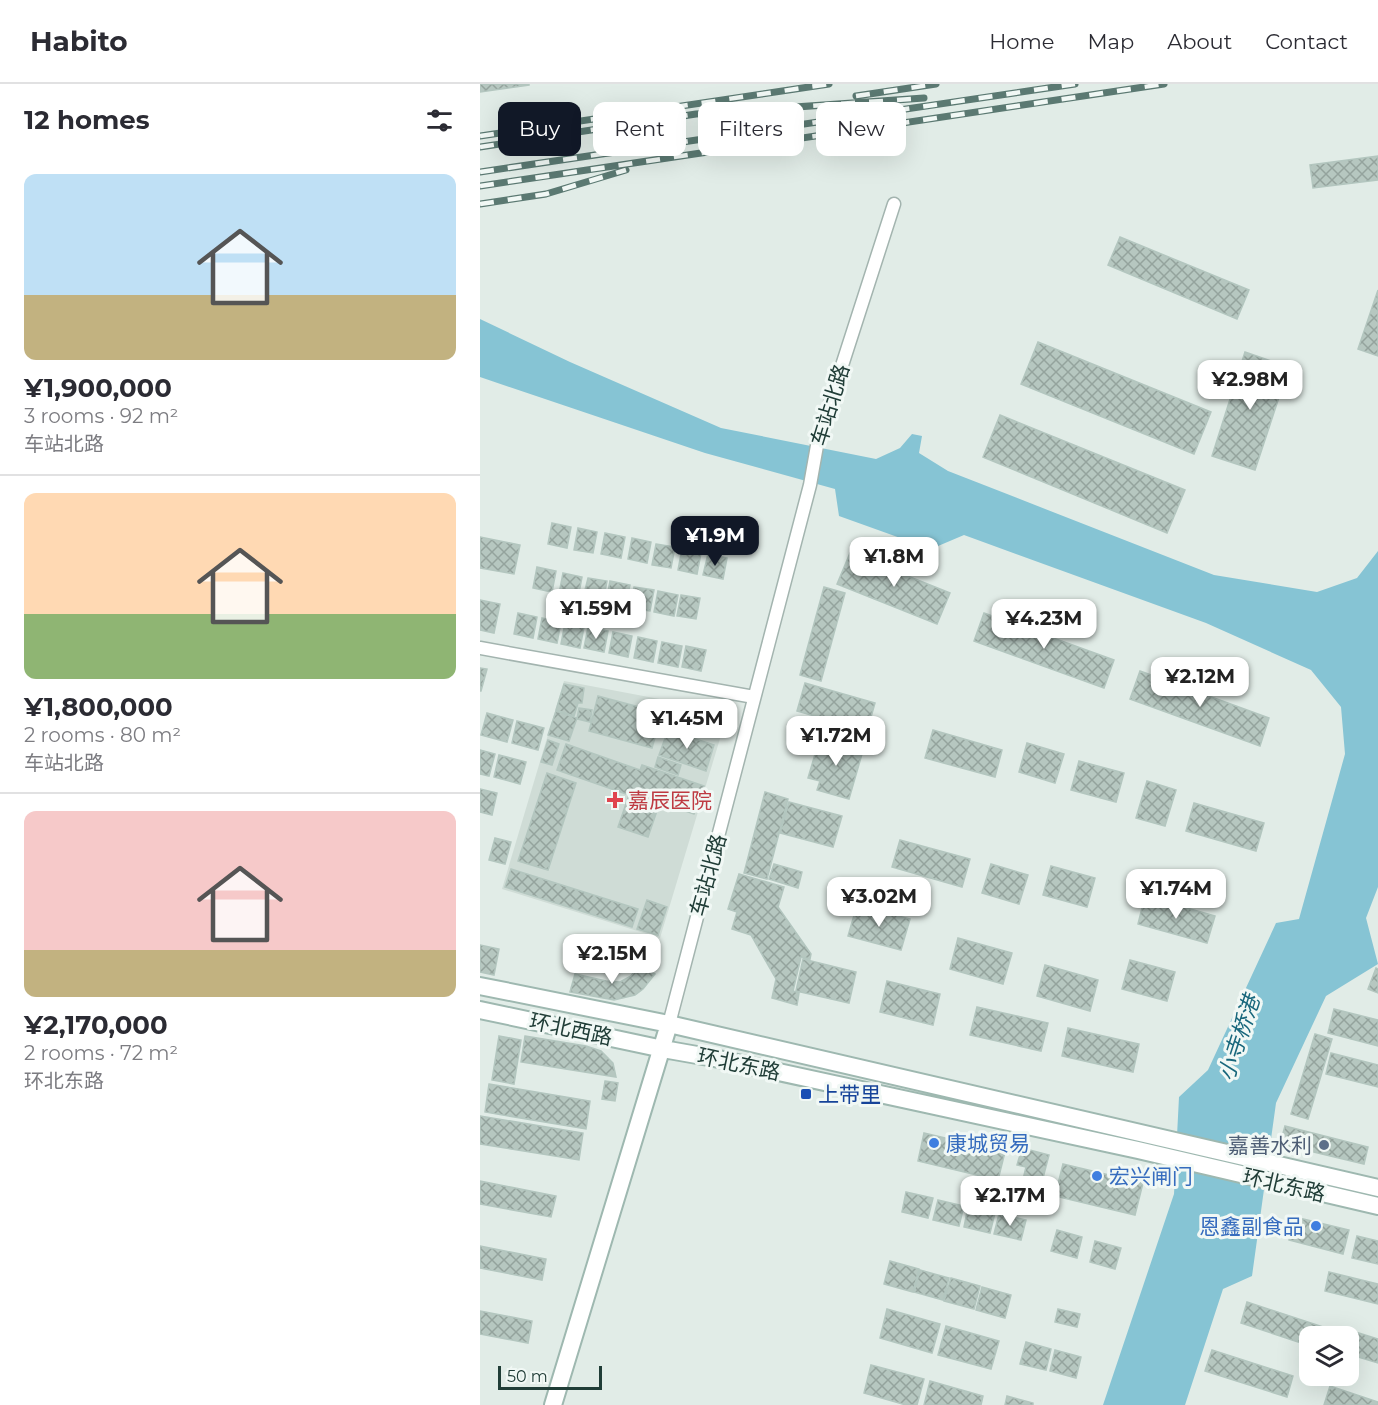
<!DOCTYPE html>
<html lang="en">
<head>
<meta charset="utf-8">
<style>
  :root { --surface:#fff; --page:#f2f2f3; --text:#2b2b33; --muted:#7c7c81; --line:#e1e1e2; --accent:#111827 }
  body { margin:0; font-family:Montserrat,"Noto Sans SC",sans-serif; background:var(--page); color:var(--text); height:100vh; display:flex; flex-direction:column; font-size:22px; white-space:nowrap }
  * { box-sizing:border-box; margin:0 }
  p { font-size:20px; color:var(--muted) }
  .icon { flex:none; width:33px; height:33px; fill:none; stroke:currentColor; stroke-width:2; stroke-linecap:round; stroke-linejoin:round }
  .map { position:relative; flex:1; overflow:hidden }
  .side { display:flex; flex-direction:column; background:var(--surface); width:480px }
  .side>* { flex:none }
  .hud { position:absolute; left:18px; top:18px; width:570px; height:54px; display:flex; gap:12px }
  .controls { position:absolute; left:819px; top:1242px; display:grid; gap:12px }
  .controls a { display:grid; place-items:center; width:60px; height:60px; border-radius:12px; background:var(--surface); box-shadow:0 6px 24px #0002; font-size:30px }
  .scale { position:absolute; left:18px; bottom:15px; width:104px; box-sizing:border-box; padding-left:6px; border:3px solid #203d37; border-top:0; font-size:16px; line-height:21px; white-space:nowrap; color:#203d37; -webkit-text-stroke:4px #f1f8f5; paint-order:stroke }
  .price { position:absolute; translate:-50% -51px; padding:0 14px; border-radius:12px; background:#fff; color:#222; font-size:20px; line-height:39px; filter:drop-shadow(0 2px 3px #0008) }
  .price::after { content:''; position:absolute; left:50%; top:36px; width:18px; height:14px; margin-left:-9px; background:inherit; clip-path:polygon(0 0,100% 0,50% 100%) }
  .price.selected { background:var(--accent); color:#fff }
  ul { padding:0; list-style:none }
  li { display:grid; align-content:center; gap:12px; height:318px; padding:0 24px }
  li+li { border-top:2px solid var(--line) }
  li span { display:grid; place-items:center; height:186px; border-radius:12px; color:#555 }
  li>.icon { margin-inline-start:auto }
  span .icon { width:108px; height:108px; fill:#fffc; stroke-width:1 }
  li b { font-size:26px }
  h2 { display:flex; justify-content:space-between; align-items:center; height:72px; padding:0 24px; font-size:26px }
  .pill { padding:0 21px; border-radius:12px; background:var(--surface); box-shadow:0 6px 24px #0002; font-size:21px; line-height:54px }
  .pill.selected { background:var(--accent); color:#fff }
  header { display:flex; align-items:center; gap:36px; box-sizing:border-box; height:84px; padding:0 30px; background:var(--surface); border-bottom:2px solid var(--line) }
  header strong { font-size:28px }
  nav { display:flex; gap:33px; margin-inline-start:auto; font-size:21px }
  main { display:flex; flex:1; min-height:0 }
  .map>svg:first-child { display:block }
  .built { fill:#cfdcd6 }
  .water { fill:#86c4d4 }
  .building { fill:url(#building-cross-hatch); stroke:#b3c6bf; stroke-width:1.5 }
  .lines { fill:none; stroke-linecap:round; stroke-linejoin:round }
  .street-casing { stroke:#a3b4af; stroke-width:15 }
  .secondary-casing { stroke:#9eb8b0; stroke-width:20 }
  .street { stroke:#fff; stroke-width:12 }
  .secondary { stroke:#fff; stroke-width:16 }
  .rail-casing { stroke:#5b7972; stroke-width:7 }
  .rail { stroke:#f1f8f5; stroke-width:4.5; stroke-dasharray:14; stroke-linecap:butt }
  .health-dot { fill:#e0444e; stroke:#f1f8f5; stroke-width:2 }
  .transit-dot { fill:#1a4fb4; stroke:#f1f8f5; stroke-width:2 }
  .shop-dot { fill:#3f7fe0; stroke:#f1f8f5; stroke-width:2 }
  .service-dot { fill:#5c6f8a; stroke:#f1f8f5; stroke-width:2 }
  .labels { text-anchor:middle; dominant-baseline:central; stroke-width:6; stroke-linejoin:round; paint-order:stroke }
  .street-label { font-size:21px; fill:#203d37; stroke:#f1f8f5 }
  .health-label { font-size:21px; fill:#be3a42; stroke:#f1f8f5; text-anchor:start }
  .transit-label { font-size:21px; fill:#164399; stroke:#f1f8f5; text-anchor:start }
  .shop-label { font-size:21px; fill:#366cbe; stroke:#f1f8f5; text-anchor:start }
  .service-label { font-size:21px; fill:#4e5e75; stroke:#f1f8f5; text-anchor:end }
  .water-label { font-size:22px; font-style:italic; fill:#18677c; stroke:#f1f8f5 }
</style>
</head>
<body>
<header>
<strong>Habito</strong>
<nav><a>Home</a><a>Map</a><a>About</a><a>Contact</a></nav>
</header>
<main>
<section class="side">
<h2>12 homes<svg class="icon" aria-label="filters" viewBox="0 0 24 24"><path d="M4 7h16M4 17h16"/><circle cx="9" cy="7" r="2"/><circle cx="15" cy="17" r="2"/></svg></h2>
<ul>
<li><span style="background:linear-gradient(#bfe0f5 65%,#c2b280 0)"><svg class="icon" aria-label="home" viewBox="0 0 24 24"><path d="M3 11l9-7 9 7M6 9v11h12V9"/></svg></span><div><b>¥1,900,000</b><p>3 rooms · 92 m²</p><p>车站北路</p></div></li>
<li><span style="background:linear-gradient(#ffd9b3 65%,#8fb573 0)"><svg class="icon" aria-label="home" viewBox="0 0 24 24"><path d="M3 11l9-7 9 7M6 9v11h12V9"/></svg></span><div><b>¥1,800,000</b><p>2 rooms · 80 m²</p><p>车站北路</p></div></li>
<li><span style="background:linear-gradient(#f6c9c9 75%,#c2b280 0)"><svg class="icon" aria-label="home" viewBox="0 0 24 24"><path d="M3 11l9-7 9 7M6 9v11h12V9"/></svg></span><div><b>¥2,170,000</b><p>2 rooms · 72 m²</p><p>环北东路</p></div></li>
</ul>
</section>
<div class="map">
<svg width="898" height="1321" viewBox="0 0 898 1321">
  <defs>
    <pattern id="building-cross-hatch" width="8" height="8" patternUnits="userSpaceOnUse" patternTransform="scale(1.5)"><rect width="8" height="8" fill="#b6c7c0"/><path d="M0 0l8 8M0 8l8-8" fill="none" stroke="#94a39d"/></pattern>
  </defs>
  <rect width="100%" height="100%" fill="#e1ece7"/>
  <path class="built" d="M84,597L248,628L180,854L22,805Z"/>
  <path class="water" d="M0,235L90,278L241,344L396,375L420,364L432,350L442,352L439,369L468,387L734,491L837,508L877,494L898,467V803L886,834L898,880L846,912L796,1019L772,1192L743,1205L705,1321H623L694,1110L699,1013L728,986L796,839L819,835L865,670L861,623L831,586L726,539L484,451L451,465L359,432L355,405L225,369L0,293Z"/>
  <path class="building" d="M0,0H49V1L0,8Z
    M898,72V96L833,104L830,81Z
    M640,153L769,206L757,235L628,181Z
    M898,206V272L878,265Z
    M558,258L731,328L714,370L541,300Z
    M765,268L809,283L775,386L732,372Z
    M520,331L705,406L687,449L503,373Z
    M72,439L91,443L87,464L68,460Z
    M98,444L117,448L113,469L94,466Z
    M125,449L145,453L141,474L121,470Z
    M0,453L40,461L34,490L0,484Z
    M152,454L171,458L167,479L148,475Z
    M176,460L195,463L191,484L172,481Z
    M202,465L221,469L217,490L198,486Z
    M370,469L470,509L457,540L357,500Z
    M228,470L247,474L243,495L223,491Z
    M57,483L76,487L72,508L53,504Z
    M83,489L102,493L98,514L79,510Z
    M108,494L127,497L123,518L103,514Z
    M130,497L150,501L145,522L126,518Z
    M154,503L174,506L170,527L150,524Z
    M344,503L365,509L341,597L320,591Z
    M178,507L198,511L194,532L174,528Z
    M201,511L220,514L216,535L197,532Z
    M0,516L20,520L14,549L0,546Z
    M38,529L57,533L53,554L34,550Z
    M504,529L634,576L624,604L494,557Z
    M62,534L81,538L77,559L58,555Z
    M85,539L104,543L100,564L81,560Z
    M108,543L128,547L124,568L104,564Z
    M133,548L152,552L148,573L129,569Z
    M158,553L177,557L173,578L154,574Z
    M182,558L202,562L198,583L178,579Z
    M206,562L226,566L221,587L202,583Z
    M0,584L7,585L1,607H0Z
    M660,587L789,634L780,662L650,615Z
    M325,599L395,619L387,647L317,627Z
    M84,600L104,604L102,619H98L94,632L76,626Z
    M118,612L182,629L172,664L109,647Z
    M99,624L112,626L110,638L97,635Z
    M76,627L97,634L89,657L68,651Z
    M7,629L33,636L27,658L1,651Z
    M37,637L64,644L58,666L32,659Z
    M188,646L234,661L226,687L179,671Z
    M453,646L522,666L515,693L445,674Z
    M351,653L384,663L369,715L337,706L340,697L328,694L338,660L349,662Z
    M68,656L79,660L72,681L61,678Z
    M547,659L584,670L575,699L539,688Z
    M86,660L160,686L162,681L224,702L214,730L180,718L168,753L138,743L149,711L77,686Z
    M0,666L15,670L9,692L0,690Z
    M19,671L46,678L40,700L14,693Z
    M178,673L201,681L198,691L175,683Z
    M599,677L644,689L636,718L591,706Z
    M67,689L96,699L68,786L38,777Z
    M667,697L696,706L685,742L656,734Z
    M0,705L17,709L12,731L0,728Z
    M285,708L308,715L287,795L264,789Z
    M309,718L362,732L353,763L300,749Z
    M714,719L784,739L776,767L706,747Z
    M15,754L31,758L25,780L9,776Z
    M420,756L490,775L482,803L412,783Z
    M294,780L322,788L318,804L289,795Z
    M511,780L548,791L539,820L502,809Z
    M571,782L615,794L607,823L563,811Z
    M31,785L158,825L152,843L25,803Z
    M259,790L304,803L298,823L331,870L330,875L321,873L313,907L319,909L317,921L292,914L296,895L271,851L252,845L257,828L248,825Z
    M665,812L735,832L727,859L658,840Z
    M167,816L187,823L178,851L157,845Z
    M377,821L430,835L421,866L368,852Z
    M478,854L532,869L523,900L470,885Z
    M0,861L19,865L14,891L0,888Z
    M323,875L376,888L369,919L316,907Z
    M650,876L695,888L687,917L642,905Z
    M159,881L175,890L163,905L155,911L134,916L90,908L95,890L126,897L140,898L151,892Z
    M565,881L618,896L610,927L557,912Z
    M896,884L898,885V909L888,905Z
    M407,897L460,910L453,941L400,928Z
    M497,923L568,939L561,967L490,951Z
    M854,925L898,936V962L848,949Z
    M588,944L659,960L653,988L582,972Z
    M835,950L852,955L828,1035L811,1030Z
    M19,952L41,956L34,1000L12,996Z
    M45,952L106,962L121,967L133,979L136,993L41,978Z
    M851,969L898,981V1003L846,990Z
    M125,997L138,999L135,1017L122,1015Z
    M9,1000L110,1017L106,1045L5,1028Z
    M0,1032L103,1049L99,1076L0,1060Z
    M805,1042L888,1063L884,1080L800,1060Z
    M444,1049L525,1068L518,1096L438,1077Z
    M542,1064L569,1071L558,1113L540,1108L546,1083L537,1081Z
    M583,1080L663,1099L655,1131L575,1112Z
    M0,1097L76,1112L71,1133L0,1120Z
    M426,1108L453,1114L448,1134L422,1128Z
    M458,1116L484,1122L479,1142L453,1136Z
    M488,1123L515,1129L510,1149L484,1143Z
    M519,1130L546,1136L541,1156L514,1150Z
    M815,1133L869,1146L863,1170L809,1156Z
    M577,1146L602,1153L597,1174L571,1167Z
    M877,1152L898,1157V1180L872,1174Z
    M615,1157L641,1164L635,1185L610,1178Z
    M0,1162L66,1175L62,1196L0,1184Z
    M410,1177L439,1185L433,1208L404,1200Z
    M440,1186L469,1194L463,1216L434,1208Z
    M849,1188L898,1200V1220L845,1207Z
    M471,1194L500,1202L494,1225L464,1217Z
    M502,1203L531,1211L525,1234L496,1226Z
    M767,1218L849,1245L846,1252H830V1262L761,1239Z
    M407,1225L460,1240L452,1269L400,1254Z
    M578,1225L600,1230L597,1243L575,1238Z
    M0,1227L52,1237L48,1259L0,1250Z
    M466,1242L519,1257L511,1285L458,1271Z
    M866,1245L898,1255V1279L868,1270V1252H863Z
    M546,1258L571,1265L566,1286L540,1280Z
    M575,1266L601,1273L596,1294L570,1287Z
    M732,1266L813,1292L807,1313L725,1287Z
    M391,1281L444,1295L437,1321H426L384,1309Z
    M450,1297L503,1312L501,1321H444Z
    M850,1302L898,1318V1321H844Z
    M527,1312L553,1319V1321H525Z"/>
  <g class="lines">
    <g class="street-casing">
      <path id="street" d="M0,564L274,613
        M189,940L330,401L338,356L414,120"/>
    </g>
    <g class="secondary-casing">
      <path id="secondary" d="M0,902L189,940L898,1104
        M0,926L183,965L234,974L658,1066L898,1122
        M73,1321L189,940"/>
    </g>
    <use href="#street" class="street"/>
    <use href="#secondary" class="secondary"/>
    <g class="rail-casing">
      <path id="rail" d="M376,12L456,0
        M0,52L349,0
        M0,63L216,30L444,14
        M0,88L595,0
        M0,102L684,0
        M0,120L66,110L146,86"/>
    </g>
    <use href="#rail" class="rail"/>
  </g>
  <path class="health-dot" d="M132 707h6v6h6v6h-6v6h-6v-6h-6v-6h6z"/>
  <rect class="transit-dot" x="320" y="1004" width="12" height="12" rx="3"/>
  <g class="shop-dot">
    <circle cx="454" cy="1059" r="6"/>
    <circle cx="617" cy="1092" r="6"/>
    <circle cx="836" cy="1142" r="6"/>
  </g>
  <circle class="service-dot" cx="844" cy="1061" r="6"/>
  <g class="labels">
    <g class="street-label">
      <text transform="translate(350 321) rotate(-73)">车站北路</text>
      <text transform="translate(228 791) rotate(-75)">车站北路</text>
      <text transform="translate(91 945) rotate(12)">环北西路</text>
      <text transform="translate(259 980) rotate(12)">环北东路</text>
      <text transform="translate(804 1101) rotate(13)">环北东路</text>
    </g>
    <g class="health-label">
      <text x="148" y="716">嘉辰医院</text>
    </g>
    <g class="transit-label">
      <text x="338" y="1010">上带里</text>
    </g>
    <g class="shop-label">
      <text x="466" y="1059">康城贸易</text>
      <text x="629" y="1092">宏兴闸门</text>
      <text x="824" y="1142" text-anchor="end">恩鑫副食品</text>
    </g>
    <g class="service-label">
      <text x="832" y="1061">嘉善水利</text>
    </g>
    <g class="water-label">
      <text transform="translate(759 954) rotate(-72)">小寺桥港</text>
    </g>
  </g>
</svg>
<div class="controls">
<a><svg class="icon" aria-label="layers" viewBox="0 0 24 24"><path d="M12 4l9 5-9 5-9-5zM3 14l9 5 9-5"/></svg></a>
</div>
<div class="scale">50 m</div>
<b class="price" style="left:770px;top:327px">¥2.98M</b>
<b class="price selected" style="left:235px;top:483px">¥1.9M</b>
<b class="price" style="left:414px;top:504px">¥1.8M</b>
<b class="price" style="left:116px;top:556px">¥1.59M</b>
<b class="price" style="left:564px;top:566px">¥4.23M</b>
<b class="price" style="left:720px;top:624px">¥2.12M</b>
<b class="price" style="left:207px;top:666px">¥1.45M</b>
<b class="price" style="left:356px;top:683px">¥1.72M</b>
<b class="price" style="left:696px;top:836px">¥1.74M</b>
<b class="price" style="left:399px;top:844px">¥3.02M</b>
<b class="price" style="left:132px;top:901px">¥2.15M</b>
<b class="price" style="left:530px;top:1143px">¥2.17M</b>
<div class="hud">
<a class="pill selected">Buy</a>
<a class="pill">Rent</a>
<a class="pill">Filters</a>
<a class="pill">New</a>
</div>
</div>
</main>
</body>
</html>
